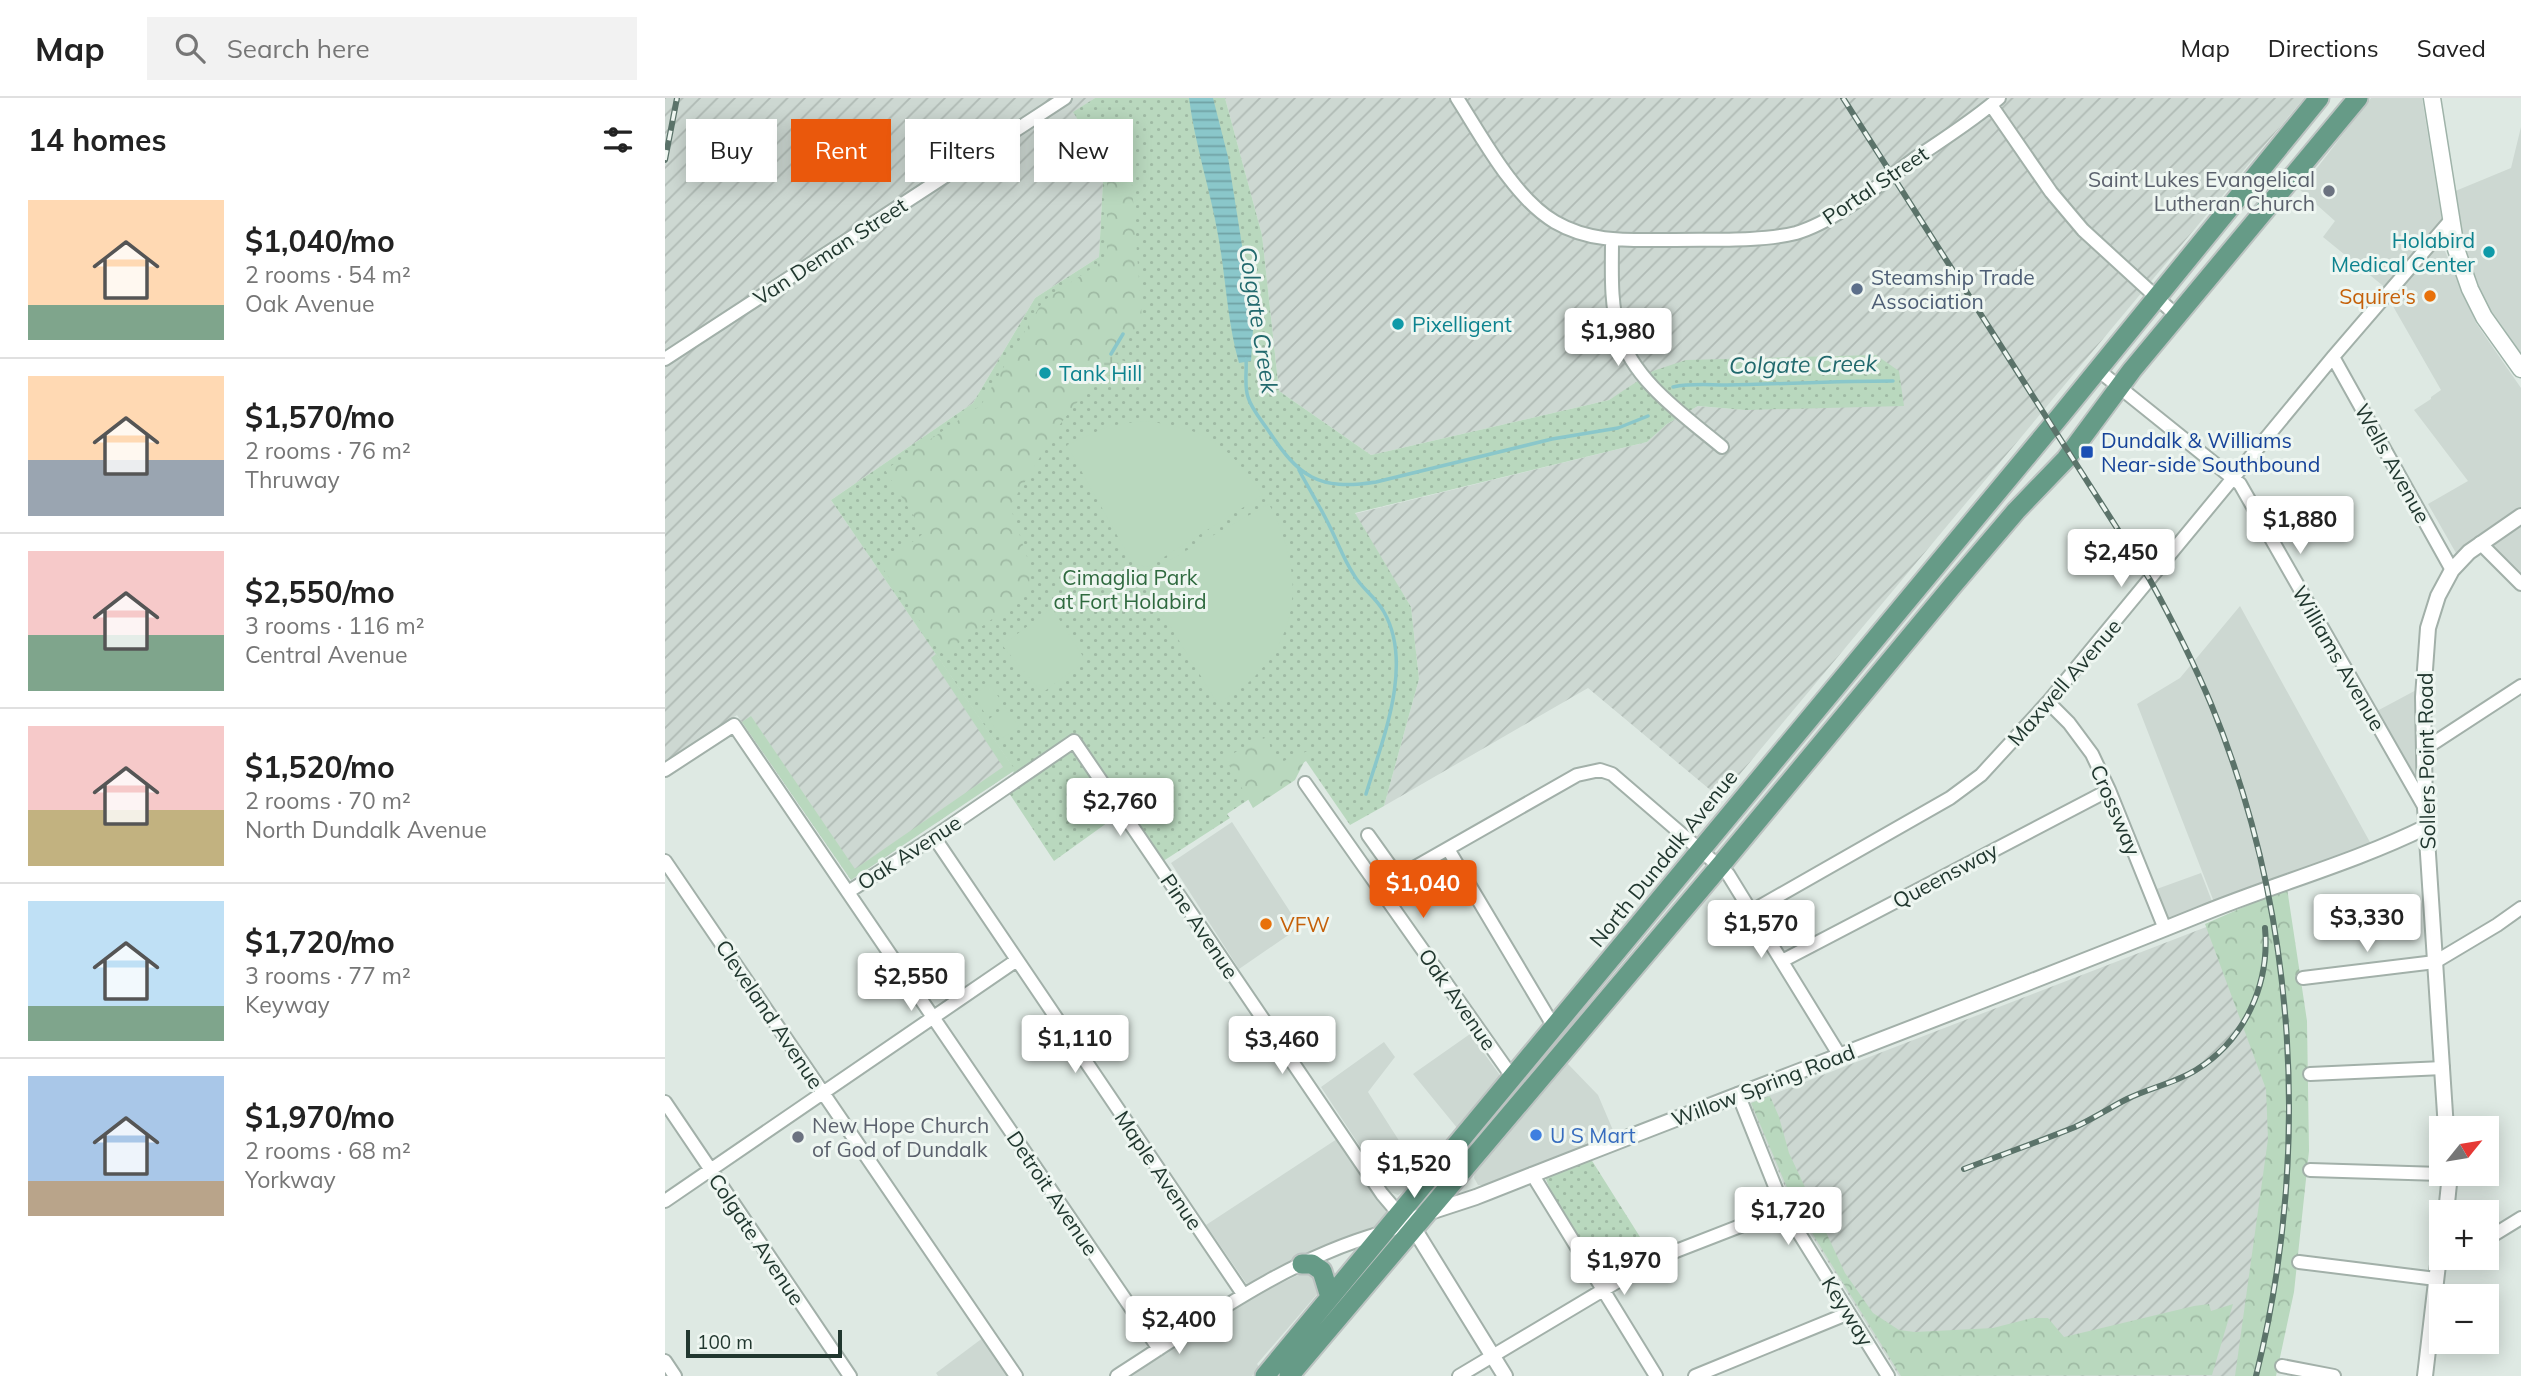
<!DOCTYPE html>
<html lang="en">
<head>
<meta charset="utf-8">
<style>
  :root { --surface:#fff; --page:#f2f2f2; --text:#222; --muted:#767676; --line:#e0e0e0; --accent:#ea580c }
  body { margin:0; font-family:Mulish,sans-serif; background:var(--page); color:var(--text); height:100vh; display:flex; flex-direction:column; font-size:26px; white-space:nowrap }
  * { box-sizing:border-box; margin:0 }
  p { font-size:23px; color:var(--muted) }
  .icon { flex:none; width:38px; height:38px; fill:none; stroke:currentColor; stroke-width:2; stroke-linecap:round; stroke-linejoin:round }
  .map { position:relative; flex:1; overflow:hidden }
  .panel { display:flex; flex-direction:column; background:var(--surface); width:665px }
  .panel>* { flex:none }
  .top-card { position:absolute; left:21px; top:21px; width:665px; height:63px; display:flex; gap:14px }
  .needle { width:46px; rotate:60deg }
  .controls { position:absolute; left:1764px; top:1018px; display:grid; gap:14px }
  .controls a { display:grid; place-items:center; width:70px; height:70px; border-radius:0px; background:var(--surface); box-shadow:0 4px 18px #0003; font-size:35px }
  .scale { position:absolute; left:21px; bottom:18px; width:156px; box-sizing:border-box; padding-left:7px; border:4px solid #21372f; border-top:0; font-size:19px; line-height:24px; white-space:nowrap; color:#21372f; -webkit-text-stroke:5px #eef6f1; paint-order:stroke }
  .price { position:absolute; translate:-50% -60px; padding:0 16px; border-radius:7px; background:#fff; color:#222; font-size:23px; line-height:46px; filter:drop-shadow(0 2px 4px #0008) }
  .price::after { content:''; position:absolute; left:50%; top:42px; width:21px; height:16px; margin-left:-10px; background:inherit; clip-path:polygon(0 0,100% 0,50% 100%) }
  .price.active { background:var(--accent); color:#fff }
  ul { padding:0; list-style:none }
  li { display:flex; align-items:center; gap:21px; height:175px; padding:0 28px }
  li+li { border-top:2px solid var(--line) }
  li span { display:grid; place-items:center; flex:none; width:196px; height:140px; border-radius:0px; color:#555 }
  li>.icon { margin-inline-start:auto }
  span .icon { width:84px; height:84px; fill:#fffc; stroke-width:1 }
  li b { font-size:30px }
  h2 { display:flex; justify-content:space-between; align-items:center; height:84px; padding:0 28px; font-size:30px }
  .pill { padding:0 24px; border-radius:0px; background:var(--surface); box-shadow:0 4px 18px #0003; font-size:24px; line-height:63px }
  .pill.active { background:var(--accent); color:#fff }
  header { display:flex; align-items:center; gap:42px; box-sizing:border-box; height:98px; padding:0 35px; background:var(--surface); border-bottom:2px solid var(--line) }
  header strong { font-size:33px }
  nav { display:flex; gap:38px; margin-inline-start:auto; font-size:24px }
  .search { width:490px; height:63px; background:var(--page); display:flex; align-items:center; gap:18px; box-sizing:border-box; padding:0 24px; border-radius:0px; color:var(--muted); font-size:26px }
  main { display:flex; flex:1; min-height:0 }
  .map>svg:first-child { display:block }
  .built { fill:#cdd8d2 }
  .industrial { fill:url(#industrial-furrows) }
  .grass { fill:url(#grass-dots) }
  .forest { fill:url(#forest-crowns) }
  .wetland { fill:url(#wetland-marsh) }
  .garden { fill:#b9d8be }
  .water { fill:url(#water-rules) }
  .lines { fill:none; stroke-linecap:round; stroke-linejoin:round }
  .stream { stroke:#8ac7ca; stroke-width:3.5 }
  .minor-casing { stroke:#a2b0a9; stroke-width:16 }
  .tertiary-casing { stroke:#a2b0a9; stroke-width:18 }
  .secondary-casing { stroke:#9fb3a9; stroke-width:19 }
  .primary-casing { stroke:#bcc3c1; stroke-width:23 }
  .minor { stroke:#fff; stroke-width:12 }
  .tertiary { stroke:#fff; stroke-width:14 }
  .secondary { stroke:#fff; stroke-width:16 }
  .primary { stroke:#669b87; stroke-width:19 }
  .rail-casing { stroke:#5b736a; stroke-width:6 }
  .rail { stroke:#eef6f1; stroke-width:3.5; stroke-dasharray:10; stroke-linecap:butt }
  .worship-dot { fill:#6b7280; stroke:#eef6f1; stroke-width:2.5 }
  .culture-dot { fill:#0f9aa8; stroke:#eef6f1; stroke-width:2.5 }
  .service-dot { fill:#5c6f8a; stroke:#eef6f1; stroke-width:2.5 }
  .food-dot { fill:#e8710a; stroke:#eef6f1; stroke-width:2.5 }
  .transit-dot { fill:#1a4fb4; stroke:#eef6f1; stroke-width:2.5 }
  .shop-dot { fill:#3f7fe0; stroke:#eef6f1; stroke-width:2.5 }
  .labels { text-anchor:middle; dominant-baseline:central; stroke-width:6; stroke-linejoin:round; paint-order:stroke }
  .worship-label { font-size:21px; fill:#5b616d; stroke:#eef6f1; text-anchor:end }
  .street-label { font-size:21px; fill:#21372f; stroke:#eef6f1 }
  .culture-label { font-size:21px; fill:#0d838f; stroke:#eef6f1; text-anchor:start }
  .service-label { font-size:21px; fill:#4e5e75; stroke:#eef6f1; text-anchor:start }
  .food-label { font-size:21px; fill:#c56008; stroke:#eef6f1; text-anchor:end }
  .transit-label { font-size:21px; fill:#164399; stroke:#eef6f1; text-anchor:start }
  .park-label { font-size:21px; fill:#2f6a3f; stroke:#eef6f1 }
  .shop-label { font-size:21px; fill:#366cbe; stroke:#eef6f1; text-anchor:start }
  .water-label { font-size:23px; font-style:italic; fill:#21696d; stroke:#eef6f1 }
</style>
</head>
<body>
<header>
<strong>Map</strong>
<div class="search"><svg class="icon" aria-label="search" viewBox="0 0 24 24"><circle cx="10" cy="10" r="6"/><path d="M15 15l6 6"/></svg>Search here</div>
<nav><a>Map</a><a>Directions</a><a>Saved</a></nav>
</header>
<main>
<section class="panel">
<h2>14 homes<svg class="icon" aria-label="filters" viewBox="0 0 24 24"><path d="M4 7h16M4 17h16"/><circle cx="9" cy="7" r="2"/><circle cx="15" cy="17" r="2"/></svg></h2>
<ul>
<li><span style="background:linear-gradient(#ffd9b3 75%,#7fa58c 0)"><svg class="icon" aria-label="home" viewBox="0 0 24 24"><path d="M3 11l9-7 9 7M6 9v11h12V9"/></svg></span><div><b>$1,040/mo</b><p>2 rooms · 54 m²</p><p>Oak Avenue</p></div></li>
<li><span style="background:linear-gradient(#ffd9b3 60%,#9aa5b1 0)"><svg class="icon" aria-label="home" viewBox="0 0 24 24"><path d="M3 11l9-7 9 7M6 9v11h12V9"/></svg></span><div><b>$1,570/mo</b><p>2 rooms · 76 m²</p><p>Thruway</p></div></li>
<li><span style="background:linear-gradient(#f6c9c9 60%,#7fa58c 0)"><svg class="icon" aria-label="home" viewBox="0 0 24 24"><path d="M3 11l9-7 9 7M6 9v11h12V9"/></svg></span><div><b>$2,550/mo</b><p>3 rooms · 116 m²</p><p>Central Avenue</p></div></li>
<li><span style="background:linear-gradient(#f6c9c9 60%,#c2b280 0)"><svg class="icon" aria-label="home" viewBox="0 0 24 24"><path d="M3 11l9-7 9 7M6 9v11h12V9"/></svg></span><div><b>$1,520/mo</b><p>2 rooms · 70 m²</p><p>North Dundalk Avenue</p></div></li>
<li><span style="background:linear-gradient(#bfe0f5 75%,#7fa58c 0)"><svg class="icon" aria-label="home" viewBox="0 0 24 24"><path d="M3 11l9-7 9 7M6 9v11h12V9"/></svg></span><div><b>$1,720/mo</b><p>3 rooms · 77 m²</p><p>Keyway</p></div></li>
<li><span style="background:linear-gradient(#a9c7e8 75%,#b9a48a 0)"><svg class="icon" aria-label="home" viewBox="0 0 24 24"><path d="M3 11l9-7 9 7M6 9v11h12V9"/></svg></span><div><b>$1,970/mo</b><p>2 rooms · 68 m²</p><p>Yorkway</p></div></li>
</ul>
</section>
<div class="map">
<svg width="1856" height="1278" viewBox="0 0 1856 1278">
  <defs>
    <pattern id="industrial-furrows" width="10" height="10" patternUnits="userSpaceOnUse" patternTransform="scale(1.75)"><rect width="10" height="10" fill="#cdd8d2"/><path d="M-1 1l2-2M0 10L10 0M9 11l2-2" fill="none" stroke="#b0bab5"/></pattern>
    <pattern id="grass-dots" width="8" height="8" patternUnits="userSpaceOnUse" patternTransform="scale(1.75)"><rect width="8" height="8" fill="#b9d8be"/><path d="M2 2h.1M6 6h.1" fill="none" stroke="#9fbaa4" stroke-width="1.8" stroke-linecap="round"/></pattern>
    <pattern id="forest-crowns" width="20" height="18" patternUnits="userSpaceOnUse" patternTransform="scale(1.75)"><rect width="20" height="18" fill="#b9d8be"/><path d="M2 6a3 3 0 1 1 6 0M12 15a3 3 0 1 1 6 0" fill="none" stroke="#9fbaa4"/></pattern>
    <pattern id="wetland-marsh" width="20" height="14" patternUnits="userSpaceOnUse" patternTransform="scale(1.75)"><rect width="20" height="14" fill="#b9d8be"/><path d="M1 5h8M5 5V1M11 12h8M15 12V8" fill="none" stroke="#9fbaa4"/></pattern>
    <pattern id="water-rules" width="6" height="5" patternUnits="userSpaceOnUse" patternTransform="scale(1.75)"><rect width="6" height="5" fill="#8ac7ca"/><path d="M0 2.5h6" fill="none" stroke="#70a2a4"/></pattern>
  </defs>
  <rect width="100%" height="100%" fill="#dee9e3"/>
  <path class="built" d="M1706,0H1757L1777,123L1722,191L1658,139L1670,123L1635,92Z
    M1856,29V256L1827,216L1816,194L1803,162L1788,94L1846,70Z
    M1776,144L1811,225L1856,290V479L1826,451L1814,437L1791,455L1763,406L1803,383L1749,312L1766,301V299L1776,292L1725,203Z
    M1575,508L1706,746L1549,804L1472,606L1515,580Z
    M1755,590L1756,679L1749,680L1712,613Z
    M567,724L635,829L574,871L506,765Z
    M1536,775L1548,806L1505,822L1499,820L1489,792Z
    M805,936L834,976V982L793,1031L748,976Z
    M719,944L730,959L703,994L754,1074L742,1091L733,1097L725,1094L656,989Z
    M902,965L933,997L950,1037L820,1087H813L809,1080L810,1072Z
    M675,1039L718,1105L722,1115L721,1121L714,1130L583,1188L541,1127Z
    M639,1174L650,1175L654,1194L592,1266L595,1270L587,1278H461L570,1208Z
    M319,1239L346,1278H273L271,1275Z"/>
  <path class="industrial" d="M0,0H430L409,14L439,63L434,159L370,200L308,305L166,402L350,672L186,782L72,617L0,665Z
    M560,0H1639L1055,700L923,590L719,708L754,581L746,509L689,416L982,344L1002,326L1033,308L1080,312L964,290L944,302L706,357L614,293L597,137Z
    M1593,809L1610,1043L1575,1278H1234L1127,1106L1085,1005Z"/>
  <path class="grass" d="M430,0H560L597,137L614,293L706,357L944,302L988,273L1021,262L1211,257L1234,273L1239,308L1080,312L1033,308L1002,326L982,344L690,415L746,509L754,581L719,708L685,727L641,663L562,716L565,720L489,769L453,717L389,763L344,695L349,671L166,402L308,305L370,200L434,159L439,63L408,14Z
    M924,1058L987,1158L947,1181H938L893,1110L880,1079Z"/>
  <path class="forest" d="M442,69L466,75L477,222L396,325L345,408L365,468L364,495L278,556L216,468L259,435L220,372L316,307L378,203L442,160Z
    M598,639L604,641L606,654L614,665L645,652L630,682L588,710L560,660Z
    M1622,790L1642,923L1644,1053L1629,1194L1611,1278H1570L1603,1041L1601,991L1540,826Z
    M1105,998L1114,1019L1124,1055L1180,1175L1208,1215L1234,1232L1250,1234L1328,1230L1367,1220H1383L1399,1239L1529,1208L1544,1206L1546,1213L1568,1206L1547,1277L1236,1278L1129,1106L1086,1005Z"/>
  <path class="wetland" d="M443,256L466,266V275L442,278L434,285L427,284L425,279L432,262Z"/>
  <path class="garden" d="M477,323C539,329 563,346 598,397L483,469L468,466L402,347L444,328Z
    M604,406C637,470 640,531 584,584C575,592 563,599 553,606L479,486L485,473Z
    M387,510L421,563L377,595L337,547Z
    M271,556L350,672L186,782L77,624L86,618L190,771L338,669L266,560Z
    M324,586L338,605L321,617L308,597Z
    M340,609L354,629L337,640L324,621Z"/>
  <path class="water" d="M524,0H548L563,59L582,179L588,231L586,263L574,265C562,223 561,179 553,137C545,91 530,47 524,0Z"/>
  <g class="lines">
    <path class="stream" d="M446,256L458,236
      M581,261C582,273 579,288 583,299C586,310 596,322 603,332C634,379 653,393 711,384L887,341L953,330L983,318
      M1008,289C1027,285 1043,287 1062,287C1117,286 1172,283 1228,283
      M634,372C644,391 656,410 665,429C673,445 679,462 689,477C697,491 711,499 719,514C749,567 717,643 701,696"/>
    <g class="minor-casing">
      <path id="minor" d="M792,0C817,39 849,100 890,124C926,145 964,142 1004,142C1042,141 1095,144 1131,135C1170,124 1219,83 1252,59C1280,40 1309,22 1334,0
        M1326,7L1386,94L1418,132L1512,218
        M947,143C947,173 945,205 954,234C968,283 1020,318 1057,349
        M1668,259L1787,472
        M0,261L400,0
        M1433,272L1575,386L1760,710
        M1815,445L1856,486
        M1383,604L1404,625L1427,656L1444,692L1500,831
        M1758,652L1856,588
        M0,672L69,627L494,1251
        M640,685L848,980
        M703,737L733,779L912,677L935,672L947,676L1063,776L1175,958
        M269,739L578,1196
        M783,751L889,929
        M0,763L351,1278
        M183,794L269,739L409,643L717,1096L734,1116
        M1087,813L1285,700L1316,677L1383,604L1668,259L1785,123
        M1117,863L1444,692
        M1638,880L1770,864L1832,827L1856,810
        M1645,976L1778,970
        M1073,996L1119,1111L1223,1278
        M0,1004L185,1278
        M1645,1072L1776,1076
        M867,1076L991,1278
        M0,1103L352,862
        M1822,1141L1856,1120
        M1634,1164L1771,1181
        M0,1263L10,1278
        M1617,1268L1669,1278
        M452,1278C537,1224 618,1163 716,1135
        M794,1278L970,1173L1011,1153L1119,1111
        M1030,1278L1184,1215"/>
    </g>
    <g class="tertiary-casing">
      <path id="tertiary" d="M1781,1031L1760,710L1758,599L1763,530L1773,498L1787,472L1804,454L1856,418
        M1781,1115L1785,1076
        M742,1124L748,1129L840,1278
        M722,1133L759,1116L811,1099C1052,1003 1294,914 1534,817C1609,786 1688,765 1761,729
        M1760,1278L1776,1141"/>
    </g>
    <g class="secondary-casing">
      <path id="secondary" d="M1767,0L1791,151L1805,191L1819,219L1856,271"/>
    </g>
    <g class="primary-casing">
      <path id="primary" d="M637,1166H647L657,1173L665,1199
        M600,1278L1396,317L1654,0
        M624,1278L1055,768L1288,487L1351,413L1401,361L1467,272L1693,0"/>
    </g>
    <use href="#minor" class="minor"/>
    <use href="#tertiary" class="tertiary"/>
    <use href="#secondary" class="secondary"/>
    <use href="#primary" class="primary"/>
    <g class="rail-casing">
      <path id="rail" d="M1178,0L1485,482C1507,522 1528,563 1546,606C1633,818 1646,1057 1591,1278
        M0,62L12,0
        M1299,1071C1336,1057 1373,1044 1410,1029C1428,1021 1444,1010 1462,1001C1484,990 1510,985 1531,972C1580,942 1605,886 1600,830"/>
    </g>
    <use href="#rail" class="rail"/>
  </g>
  <g class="worship-dot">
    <circle cx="1664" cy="93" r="7"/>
    <circle cx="133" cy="1039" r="7"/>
  </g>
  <g class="culture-dot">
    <circle cx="1824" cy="154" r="7"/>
    <circle cx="733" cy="226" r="7"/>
    <circle cx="380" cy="275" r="7"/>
  </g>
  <circle class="service-dot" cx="1192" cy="191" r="7"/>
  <g class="food-dot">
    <circle cx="1765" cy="198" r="7"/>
    <circle cx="601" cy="826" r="7"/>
  </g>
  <rect class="transit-dot" x="1415" y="347" width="14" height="14" rx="3.5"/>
  <circle class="shop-dot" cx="871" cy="1037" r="7"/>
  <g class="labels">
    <g class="worship-label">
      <text x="1650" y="81">Saint Lukes Evangelical<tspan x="1650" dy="24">Lutheran Church</tspan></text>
      <text x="147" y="1027" text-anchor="start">New Hope Church<tspan x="147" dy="24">of God of Dundalk</tspan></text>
    </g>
    <g class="street-label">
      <text transform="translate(1210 87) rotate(-34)">Portal Street</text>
      <text transform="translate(165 153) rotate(-33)">Van Deman Street</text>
      <text transform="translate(1728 365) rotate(61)">Wells Avenue</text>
      <text transform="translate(1674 560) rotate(60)">Williams Avenue</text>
      <text transform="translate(1399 584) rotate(-49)">Maxwell Avenue</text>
      <text transform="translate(1761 663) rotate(-91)">Sollers Point Road</text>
      <text transform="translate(1451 712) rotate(67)">Crossway</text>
      <text transform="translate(244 754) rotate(-33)">Oak Avenue</text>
      <text transform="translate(998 760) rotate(-51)">North Dundalk Avenue</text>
      <text transform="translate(1280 777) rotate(-28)">Queensway</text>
      <text transform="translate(535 828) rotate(56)">Pine Avenue</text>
      <text transform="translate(793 901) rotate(55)">Oak Avenue</text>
      <text transform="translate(105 916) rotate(56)">Cleveland Avenue</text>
      <text transform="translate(1098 987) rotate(-21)">Willow Spring Road</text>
      <text transform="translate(494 1072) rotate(56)">Maple Avenue</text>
      <text transform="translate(388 1095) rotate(56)">Detroit Avenue</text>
      <text transform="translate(92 1141) rotate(56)">Colgate Avenue</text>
      <text transform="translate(1183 1213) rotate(58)">Keyway</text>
    </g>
    <g class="culture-label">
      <text x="1810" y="142" text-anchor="end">Holabird<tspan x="1810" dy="24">Medical Center</tspan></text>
      <text x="747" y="226">Pixelligent</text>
      <text x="394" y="275">Tank Hill</text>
    </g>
    <g class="service-label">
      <text x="1206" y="179">Steamship Trade<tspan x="1206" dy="24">Association</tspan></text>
    </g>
    <g class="food-label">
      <text x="1751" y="198">Squire's</text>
      <text x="615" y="826" text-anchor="start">VFW</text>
    </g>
    <g class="transit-label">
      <text x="1436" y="342">Dundalk &amp; Williams<tspan x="1436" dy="24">Near-side Southbound</tspan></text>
    </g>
    <g class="park-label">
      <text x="465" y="479">Cimaglia Park<tspan x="465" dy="24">at Fort Holabird</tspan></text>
    </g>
    <g class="shop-label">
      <text x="885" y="1037">U S Mart</text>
    </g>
    <g class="water-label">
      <text transform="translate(594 222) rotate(81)">Colgate Creek</text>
      <text transform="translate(1138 266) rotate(-1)">Colgate Creek</text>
    </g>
  </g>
</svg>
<div class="controls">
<a><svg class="needle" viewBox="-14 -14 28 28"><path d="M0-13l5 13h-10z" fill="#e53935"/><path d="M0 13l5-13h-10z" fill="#767676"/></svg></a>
<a>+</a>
<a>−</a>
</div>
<div class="scale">100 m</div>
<b class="price" style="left:953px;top:270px">$1,980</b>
<b class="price" style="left:1635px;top:458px">$1,880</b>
<b class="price" style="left:1456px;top:491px">$2,450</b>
<b class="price" style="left:455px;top:740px">$2,760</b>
<b class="price active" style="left:758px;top:822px">$1,040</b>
<b class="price" style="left:1702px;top:856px">$3,330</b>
<b class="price" style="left:1096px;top:862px">$1,570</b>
<b class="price" style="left:246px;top:915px">$2,550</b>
<b class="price" style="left:410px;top:977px">$1,110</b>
<b class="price" style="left:617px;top:978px">$3,460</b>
<b class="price" style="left:749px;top:1102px">$1,520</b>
<b class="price" style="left:1123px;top:1149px">$1,720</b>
<b class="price" style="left:959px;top:1199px">$1,970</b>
<b class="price" style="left:514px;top:1258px">$2,400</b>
<div class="top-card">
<a class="pill">Buy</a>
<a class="pill active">Rent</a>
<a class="pill">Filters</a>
<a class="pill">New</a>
</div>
</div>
</main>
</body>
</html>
